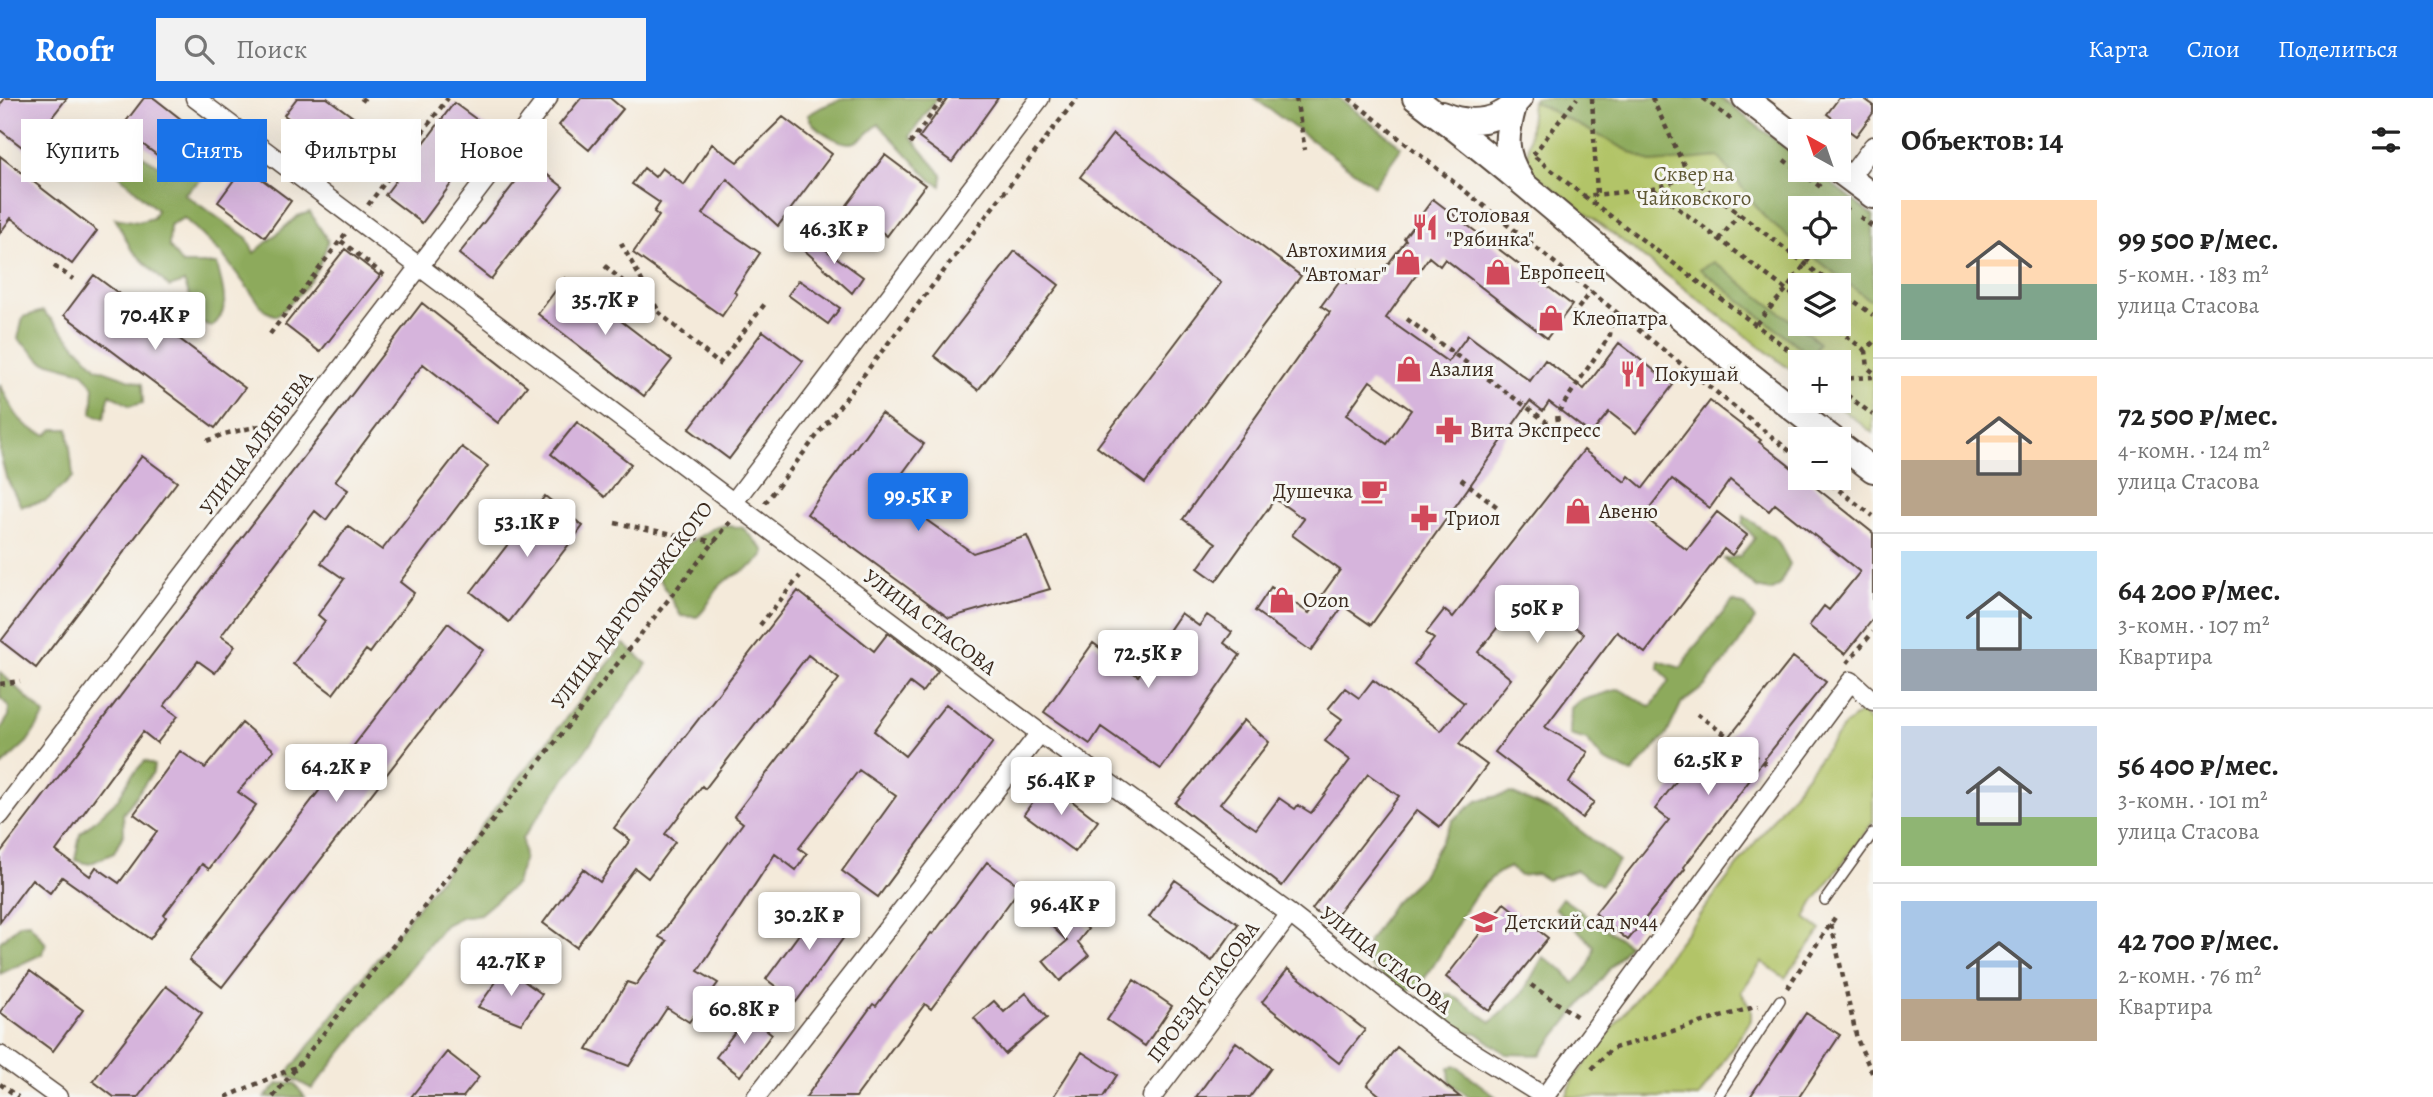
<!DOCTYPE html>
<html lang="ru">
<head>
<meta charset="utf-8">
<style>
  :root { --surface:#fff; --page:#f2f2f2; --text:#222; --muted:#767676; --line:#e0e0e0; --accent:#1a73e8 }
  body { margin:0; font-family:Alegreya,serif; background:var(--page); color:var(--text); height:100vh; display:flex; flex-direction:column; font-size:26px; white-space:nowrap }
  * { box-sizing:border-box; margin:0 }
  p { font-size:23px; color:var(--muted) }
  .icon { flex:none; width:38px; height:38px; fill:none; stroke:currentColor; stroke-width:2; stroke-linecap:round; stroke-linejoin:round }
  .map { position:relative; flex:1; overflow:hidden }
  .panel { display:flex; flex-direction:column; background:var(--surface); width:560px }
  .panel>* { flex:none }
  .top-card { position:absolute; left:21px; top:21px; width:665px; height:63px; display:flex; gap:14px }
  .needle { width:46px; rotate:320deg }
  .tools { position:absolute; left:1788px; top:21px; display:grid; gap:14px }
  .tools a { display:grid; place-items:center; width:63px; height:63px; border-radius:0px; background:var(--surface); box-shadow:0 7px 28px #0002; font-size:35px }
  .price { position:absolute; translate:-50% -60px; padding:0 16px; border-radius:7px; background:#fff; color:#222; font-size:23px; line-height:46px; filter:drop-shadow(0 2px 4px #0008) }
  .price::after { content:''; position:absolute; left:50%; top:42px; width:21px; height:16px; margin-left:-10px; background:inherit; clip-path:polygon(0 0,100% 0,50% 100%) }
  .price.selected { background:var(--accent); color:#fff }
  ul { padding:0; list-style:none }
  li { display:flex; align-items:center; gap:21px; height:175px; padding:0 28px }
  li+li { border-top:2px solid var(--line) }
  li span { display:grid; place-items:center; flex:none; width:196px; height:140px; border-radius:0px; color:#555 }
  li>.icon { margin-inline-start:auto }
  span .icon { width:84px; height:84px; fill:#fffc; stroke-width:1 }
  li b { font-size:30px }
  h2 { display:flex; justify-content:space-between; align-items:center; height:84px; padding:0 28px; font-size:30px }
  .tag { padding:0 24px; border-radius:0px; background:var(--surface); box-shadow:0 7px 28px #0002; font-size:24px; line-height:63px }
  .tag.selected { background:var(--accent); color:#fff }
  header { display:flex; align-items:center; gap:42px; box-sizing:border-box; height:98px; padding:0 35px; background:var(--accent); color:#fff }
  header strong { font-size:33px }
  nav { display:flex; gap:38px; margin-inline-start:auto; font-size:24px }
  .search { width:490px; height:63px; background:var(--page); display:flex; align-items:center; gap:18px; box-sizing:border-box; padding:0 24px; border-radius:0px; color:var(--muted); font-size:26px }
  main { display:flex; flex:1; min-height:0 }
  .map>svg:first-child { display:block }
  .green { fill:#b2c467; stroke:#767742; stroke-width:2; fill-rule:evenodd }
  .forest { fill:#8daa5c; stroke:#646a3d; stroke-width:2 }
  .building { fill:#d6b4dc; fill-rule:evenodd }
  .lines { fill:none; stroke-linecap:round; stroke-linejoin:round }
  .lane-casing { stroke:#57473a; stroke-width:12 }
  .street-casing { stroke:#57473a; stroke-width:21 }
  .secondary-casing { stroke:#57473a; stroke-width:28 }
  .path { stroke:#57473a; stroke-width:4.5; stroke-dasharray:5 5; stroke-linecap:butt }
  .lane { stroke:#fff; stroke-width:9 }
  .street { stroke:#fff; stroke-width:18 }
  .secondary { stroke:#fff; stroke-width:24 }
  .labels { text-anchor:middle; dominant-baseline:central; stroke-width:6; stroke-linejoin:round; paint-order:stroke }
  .park-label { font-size:21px; fill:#5f5834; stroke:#f6f6f2 }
  .poi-label { font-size:21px; fill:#3b2a1e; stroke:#f6f6f2; text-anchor:start }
  .street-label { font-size:21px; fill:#3b2a1e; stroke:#f6f6f2 }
</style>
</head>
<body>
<header>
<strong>Roofr</strong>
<div class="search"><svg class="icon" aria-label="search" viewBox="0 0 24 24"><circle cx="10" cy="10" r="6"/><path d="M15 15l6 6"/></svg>Поиск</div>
<nav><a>Карта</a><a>Слои</a><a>Поделиться</a></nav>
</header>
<main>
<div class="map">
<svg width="1873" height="999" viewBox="0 0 1873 999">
  <rect width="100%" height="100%" fill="#f6f6f2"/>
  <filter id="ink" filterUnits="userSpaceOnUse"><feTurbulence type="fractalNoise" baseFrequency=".0143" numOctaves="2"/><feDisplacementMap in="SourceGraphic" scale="14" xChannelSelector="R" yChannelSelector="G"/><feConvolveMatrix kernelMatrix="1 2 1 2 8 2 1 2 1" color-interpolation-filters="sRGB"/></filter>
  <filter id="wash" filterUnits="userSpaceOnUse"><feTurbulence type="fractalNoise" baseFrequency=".00686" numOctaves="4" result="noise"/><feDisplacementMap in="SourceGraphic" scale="28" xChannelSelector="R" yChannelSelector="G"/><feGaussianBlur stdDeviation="1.57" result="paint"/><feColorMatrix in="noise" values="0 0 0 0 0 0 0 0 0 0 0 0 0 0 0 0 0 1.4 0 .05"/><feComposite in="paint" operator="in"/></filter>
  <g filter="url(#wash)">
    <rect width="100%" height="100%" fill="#f4eada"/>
    <path class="green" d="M1535,0H1721L1801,62V72H1814L1873,118V335L1831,303H1839V264H1801V280L1527,70L1532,3ZM1801,110H1839V149H1801ZM1801,187H1839V226H1801Z
      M1861,614L1873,627V724L1813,805L1805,820L1821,832L1785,880L1762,864L1741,894L1751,910V922L1699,999H1566L1573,982L1845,627Z"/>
    <path class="forest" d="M844,0H937L910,38L942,77L941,88L931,82L879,26C872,31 863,41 855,44C842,49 811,30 808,17L822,9Z
      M1254,0H1339L1402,49L1374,88Z
      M1535,0H1721L1801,62V72H1814L1873,118V201H1868L1801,149H1839V110H1801V149L1766,121L1719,59L1652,65L1532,3Z
      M203,32L213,34L217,68L184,96L247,140L254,155L298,118L310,114L328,143C319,176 302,197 276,218L265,213L222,156L184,120L170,127L169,148L182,166H217C222,189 233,213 211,229L200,223L184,184L169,189L131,151L115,120L138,124L153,120L157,112L78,40L79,35C112,40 136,53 164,71L185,59Z
      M1714,164L1819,244L1812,259L1700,171Z
      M43,213L97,270L142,286L143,305L130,308L110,296L104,320L92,316L94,289L83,274L42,263L18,241L23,219Z
      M0,286C12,311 19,330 47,337L53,331H68L73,379L46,403L21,408L6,379L0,355Z
      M1744,418L1777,442L1790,466L1779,488L1770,493L1757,490L1724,461L1740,458L1755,440L1742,426Z
      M725,427L743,430L765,453C760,468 738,474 725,483C713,492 709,510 697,519L681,518L655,473L657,464L714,430Z
      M1733,503L1746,508L1755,521L1736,550L1705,588L1681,606L1667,636L1632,675L1604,663L1587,642L1570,637L1571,610L1579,603L1619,591L1651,609L1669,582L1658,569L1659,563L1681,570L1692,552Z
      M624,546L647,566L522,741L524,760L516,786L480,816L461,819L445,827L312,991L286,977Z
      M0,574L45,617L27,644L0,669V632L9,618V609L0,599Z
      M145,663L154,667L153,674L123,716L124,735L114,755L89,766L75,762L80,736L118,701L131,678Z
      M1511,695L1559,716L1619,763L1601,787L1576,772L1547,782L1537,776L1520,778L1510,769C1468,784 1451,850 1423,882C1418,887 1411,891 1405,895L1370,868L1368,845L1394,804L1421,779L1453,722L1477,703Z
      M1562,800L1629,847L1540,957L1506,956L1477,935L1455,932L1444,923L1435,907L1440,896H1451L1491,924L1522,896L1543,859L1563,872L1573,885C1585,877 1593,863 1594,848L1555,810Z
      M29,825L46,846L42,856L0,876V844L20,826Z
      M1455,967L1496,999H1469L1450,985L1449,970Z
      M294,985L305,999H265L278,986Z"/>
    <g id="blocks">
      <path class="building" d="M5,0H67L26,52L0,32V7Z
        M144,0H154L191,29L165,63L121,30Z
        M297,0H327L357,22L333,53L284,17Z
        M581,0H610L623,11L589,52L559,27Z
        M948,0H998L952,64L919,40Z
        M1839,0H1863L1873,7V15L1856,38L1827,16Z
        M454,5L491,32L422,125L385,97Z
        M783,19L832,56L778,128L727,81L703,116L760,155L734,194L737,196L722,218L633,155L659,118L654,114L660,105L632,86L644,70L655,79L662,70L684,87L712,46L737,64Z
        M1113,36L1301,178L1145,385L1097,349L1221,185L1080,79Z
        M885,57L925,87L887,138L847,107Z
        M0,58L97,133L72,166L11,120L0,135Z
        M531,64L563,89L491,181L459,156Z
        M244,68L291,103L265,139L218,104Z
        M1433,101L1572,207L1547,240L1445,161L1440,168L1429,159L1386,220L1448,264L1468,237L1530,283L1545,262L1584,291L1619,245L1673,287L1636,335L1609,314L1591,336L1549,304L1543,313L1530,303L1371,527L1343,508L1311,553L1255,513L1271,489L1309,515L1340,472L1292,437L1304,421L1275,401L1216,483L1198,470L1216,445L1183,421L1330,214L1321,208L1341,181L1347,185L1357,172L1374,185L1406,142L1404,140ZM1370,283L1411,312L1387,346L1346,317Z
        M811,141L863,179L852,195L803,151Z
        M345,151L380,178L320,254L285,227Z
        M1015,153L1059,187L978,292L934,258Z
        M94,177L245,290L215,330L64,217Z
        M565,180L672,262L644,298L538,216Z
        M799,182L840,210L828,226L788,197Z
        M422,205L527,288L498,325L423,266L335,383L348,392L326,422L315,413L221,538L235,548L215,575L198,563L164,608L178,618L157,645L143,634L56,753L90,778L96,769L119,785L157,733L134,716L180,653L205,670L242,625L274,652L238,694L256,707L209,771L202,766L164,817L166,819L150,841L62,779L50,795L32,781L0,824V755Z
        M763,233L803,263L729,361L689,331Z
        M1710,303L1761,342L1759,344L1801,377V380H1804L1873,435V521L1845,556L1809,528L1824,508L1829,512L1860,474L1775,406L1769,413L1730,382L1710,410L1672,381L1643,418L1687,452L1717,414L1747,437L1732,457L1724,451L1645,555L1617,534L1545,629L1588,654L1569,685L1594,704L1582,720L1495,654L1584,536L1547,507L1541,516L1521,500L1478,554L1511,581L1459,646L1487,667L1440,729L1417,712L1330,825L1312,811L1399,698L1368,676L1282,788L1175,705L1244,622L1269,644L1220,706L1256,731L1279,700L1295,711L1298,707L1311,715L1350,662L1325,643L1342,621L1328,611L1345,590L1359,600L1373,582L1441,633L1464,605L1414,566L1434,541L1426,535L1444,512L1453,519L1584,352L1625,384L1629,378L1643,390Z
        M881,315L924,346L888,395L973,455L1027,438L1050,491L949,520L807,416Z
        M577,324L631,366L605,399L551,356Z
        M462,349L488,368L400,484L414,495L370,555L366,552L333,596L293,566L325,523L318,517L344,481L321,465L348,428L382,452Z
        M142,358L177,384L36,570L1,543Z
        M545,398L583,428L509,524L471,494Z
        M798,493L874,553L888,535L938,573L922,594L910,585L874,633L905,658L946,606L993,644L878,799L842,773L896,698L859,672L799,750L807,756L796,772L775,756L698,873L718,885L689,924L667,910L629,968L587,952L627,884L636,887L667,843L659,839L743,725L734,718L839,581L808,557L705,691L702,688L665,736L675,744L648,780L635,770L576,849L543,825L583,771L600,784L630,742L614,730Z
        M1181,515L1199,528L1207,517L1232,534L1224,545L1240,557L1161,671L1101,629L1090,646L1044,614L1093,545L1138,578Z
        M448,525L483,552L222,889L189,862Z
        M1793,559L1826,584L1751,678L1752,679L1684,769L1685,771L1628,842L1595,815L1669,722L1655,711L1706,644L1718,653Z
        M1047,684L1098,723L1075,754L1024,716Z
        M987,764L1021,789L931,911L925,906L856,999H806L873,906L876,908L931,835L933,836Z
        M1175,782L1238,826L1212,863L1149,819Z
        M1056,801L1088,831L1078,844L1089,858L1060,883L1043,863L1067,843L1041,818Z
        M822,805L853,827L796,904L766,881Z
        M1504,805L1548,840L1489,913L1446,879Z
        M506,870L542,896L521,926L478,909Z
        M1288,871L1365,932L1339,965L1262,904Z
        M30,873L83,912L53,953L0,914Z
        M1134,882L1172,908L1145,948L1107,922Z
        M166,888L202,915L138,999H114L93,983Z
        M1026,895L1047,920L1005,956L974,920L994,903L1004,914Z
        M1806,915L1840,937L1799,999H1750Z
        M748,917L772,936L740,978L716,959Z
        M1236,944L1271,970L1250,999H1196Z
        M1397,949L1460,999H1382L1367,987Z
        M447,954L479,979L463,999H411Z
        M1082,954L1117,977L1103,999H1053Z"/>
    </g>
  </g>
  <g filter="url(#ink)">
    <use href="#blocks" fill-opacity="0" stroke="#57473a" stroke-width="2"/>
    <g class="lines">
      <g class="lane-casing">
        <path id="lane" d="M1825,802L1873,735
          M1717,999L1780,902"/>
      </g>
      <g class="street-casing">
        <path id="street" d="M195,0L1040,635L1290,816L1442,935L1545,999
          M1849,80L1873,48
          M733,405L1040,0
          M0,717L548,0
          M0,957L58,999
          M1545,998L1851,583L1873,603
          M756,999L1040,635
          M1152,999L1290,816"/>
      </g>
      <g class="secondary-casing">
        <path id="secondary" d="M1415,0C1559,108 1688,234 1833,341
          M1745,0L1801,43
          M1514,8C1506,37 1503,54 1520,80
          M1442,16C1471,28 1500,25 1520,0
          M1838,72L1873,98
          M1839,346L1873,372"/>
      </g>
      <path class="path" d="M361,0L365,3
        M1296,0L1305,52
        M1349,0L1801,362
        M1592,0L1597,97
        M1652,0L1689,78L1833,187
        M1703,0L1733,23
        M910,46L943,0
        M1533,57L1577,0
        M1535,59L1584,98L1653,91L1689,78
        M1784,62L1822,90
        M1654,92L1801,203
        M1584,98L1805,264
        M368,107L448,0
        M1860,119L1873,129
        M1839,121L1849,108
        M1719,142L1739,116
        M341,143L385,178
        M621,145L658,212
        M54,168L73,181
        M605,168L719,266L767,203
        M1839,192L1873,217
        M1407,221L1559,333
        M1756,226L1786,192L1818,149
        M1830,226L1866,253
        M1574,228L1572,218L1592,193
        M270,236L345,136
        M1873,244L1866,253L1868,270L1873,274
        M1839,281L1873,279
        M1839,291L1873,317
        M288,304L305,281
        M1559,333L1557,316L1610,237L1613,211
        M207,343L224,336L277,324
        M1823,380L1873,418
        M1461,381L1500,411
        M765,405L1077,0
        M615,425L715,444
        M760,527L800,478
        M1847,565L1873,534
        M0,586L20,583
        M1697,616L1767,667
        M1831,826L1857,941L1873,977
        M1531,887L1579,920
        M1787,890L1836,818
        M1592,971L1611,951L1758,908
        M0,986L18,999
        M226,999L296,969
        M273,999L730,424"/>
      <use href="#lane" class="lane"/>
      <use href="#street" class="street"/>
      <use href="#secondary" class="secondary"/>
    </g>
  </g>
  <defs>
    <g id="restaurant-bare" transform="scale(2.1)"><path d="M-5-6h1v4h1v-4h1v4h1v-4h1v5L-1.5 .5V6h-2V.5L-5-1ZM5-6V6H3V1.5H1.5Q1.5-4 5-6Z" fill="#d1495b" stroke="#f6f6f2" stroke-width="2.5" paint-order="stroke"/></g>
    <g id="shop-bare" transform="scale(2.1)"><path d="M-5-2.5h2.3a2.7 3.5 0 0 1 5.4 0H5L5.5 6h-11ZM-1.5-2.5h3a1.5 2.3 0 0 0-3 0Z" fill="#d1495b" stroke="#f6f6f2" stroke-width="2.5" paint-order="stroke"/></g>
    <g id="pharmacy-bare" transform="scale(2.1)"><path d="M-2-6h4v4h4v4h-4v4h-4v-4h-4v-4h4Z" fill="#d1495b" stroke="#f6f6f2" stroke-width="2.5" paint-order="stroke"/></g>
    <g id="cafe-bare" transform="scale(2.1)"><path d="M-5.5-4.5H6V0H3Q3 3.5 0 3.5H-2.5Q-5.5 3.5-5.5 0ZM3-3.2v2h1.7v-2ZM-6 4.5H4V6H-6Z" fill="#d1495b" stroke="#f6f6f2" stroke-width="2.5" paint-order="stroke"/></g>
    <g id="school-bare" transform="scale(2.1)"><path d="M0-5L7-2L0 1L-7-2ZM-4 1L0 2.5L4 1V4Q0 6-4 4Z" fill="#d1495b" stroke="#f6f6f2" stroke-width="2.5" paint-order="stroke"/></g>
  </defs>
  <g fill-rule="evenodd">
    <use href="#restaurant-bare" x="1425" y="129"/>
    <use href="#shop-bare" x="1408" y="164"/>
    <use href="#shop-bare" x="1498" y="174"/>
    <use href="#shop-bare" x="1551" y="220"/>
    <use href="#shop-bare" x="1409" y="271"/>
    <use href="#restaurant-bare" x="1633" y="276"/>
    <use href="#pharmacy-bare" x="1449" y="332"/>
    <use href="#cafe-bare" x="1374" y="393"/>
    <use href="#shop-bare" x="1578" y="413"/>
    <use href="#pharmacy-bare" x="1424" y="420"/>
    <use href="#shop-bare" x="1282" y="502"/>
    <use href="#school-bare" x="1484" y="824"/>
  </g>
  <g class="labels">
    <g class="park-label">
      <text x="1694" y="76">Сквер на<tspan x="1694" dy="24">Чайковского</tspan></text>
    </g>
    <g class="poi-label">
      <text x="1446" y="117">Столовая<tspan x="1446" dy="24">"Рябинка"</tspan></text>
      <text x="1387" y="152" text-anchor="end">Автохимия<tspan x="1387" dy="24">"Автомаг"</tspan></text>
      <text x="1519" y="174">Европеец</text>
      <text x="1572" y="220">Клеопатра</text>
      <text x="1430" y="271">Азалия</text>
      <text x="1654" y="276">Покушай</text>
      <text x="1470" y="332">Вита Экспресс</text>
      <text x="1353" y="393" text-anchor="end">Душечка</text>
      <text x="1599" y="413">Авеню</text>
      <text x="1445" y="420">Триол</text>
      <text x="1303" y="502">Ozon</text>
      <text x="1505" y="824">Детский сад №44</text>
    </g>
    <g class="street-label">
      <text transform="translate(256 345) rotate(-53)">УЛИЦА АЛЯБЬЕВА</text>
      <text transform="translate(632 507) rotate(-53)">УЛИЦА ДАРГОМЫЖСКОГО</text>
      <text transform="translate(930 524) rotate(37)">УЛИЦА СТАСОВА</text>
      <text transform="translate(1386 862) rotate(38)">УЛИЦА СТАСОВА</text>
      <text transform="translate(1203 894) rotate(-53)">ПРОЕЗД СТАСОВА</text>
    </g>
  </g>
</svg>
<div class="tools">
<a><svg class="needle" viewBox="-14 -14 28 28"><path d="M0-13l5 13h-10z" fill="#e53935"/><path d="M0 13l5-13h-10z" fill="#767676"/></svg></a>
<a><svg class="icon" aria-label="locate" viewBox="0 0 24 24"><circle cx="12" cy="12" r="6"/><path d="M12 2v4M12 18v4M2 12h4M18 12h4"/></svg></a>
<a><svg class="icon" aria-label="layers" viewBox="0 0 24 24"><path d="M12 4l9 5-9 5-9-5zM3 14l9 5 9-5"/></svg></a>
<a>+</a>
<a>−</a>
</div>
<b class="price" style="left:834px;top:168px">46.3K ₽</b>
<b class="price" style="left:605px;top:239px">35.7K ₽</b>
<b class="price" style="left:155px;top:254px">70.4K ₽</b>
<b class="price selected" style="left:918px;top:435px">99.5K ₽</b>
<b class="price" style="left:527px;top:461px">53.1K ₽</b>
<b class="price" style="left:1537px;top:547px">50K ₽</b>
<b class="price" style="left:1148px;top:592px">72.5K ₽</b>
<b class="price" style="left:1708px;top:699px">62.5K ₽</b>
<b class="price" style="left:336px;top:706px">64.2K ₽</b>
<b class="price" style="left:1061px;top:719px">56.4K ₽</b>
<b class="price" style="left:1065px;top:843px">96.4K ₽</b>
<b class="price" style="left:809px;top:854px">30.2K ₽</b>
<b class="price" style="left:511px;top:900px">42.7K ₽</b>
<b class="price" style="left:744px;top:948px">60.8K ₽</b>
<div class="top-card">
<a class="tag">Купить</a>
<a class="tag selected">Снять</a>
<a class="tag">Фильтры</a>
<a class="tag">Новое</a>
</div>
</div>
<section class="panel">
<h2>Объектов: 14<svg class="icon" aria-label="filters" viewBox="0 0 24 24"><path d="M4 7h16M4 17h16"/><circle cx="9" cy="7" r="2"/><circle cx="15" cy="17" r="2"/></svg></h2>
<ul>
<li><span style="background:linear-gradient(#ffd9b3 60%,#7fa58c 0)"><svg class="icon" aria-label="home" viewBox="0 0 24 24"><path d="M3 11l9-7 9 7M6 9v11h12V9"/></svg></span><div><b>99 500 ₽/мес.</b><p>5-комн. · 183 m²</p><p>улица Стасова</p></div></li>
<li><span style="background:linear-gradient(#ffd9b3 60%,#b9a48a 0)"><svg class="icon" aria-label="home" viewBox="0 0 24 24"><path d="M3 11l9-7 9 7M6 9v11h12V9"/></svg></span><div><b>72 500 ₽/мес.</b><p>4-комн. · 124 m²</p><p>улица Стасова</p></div></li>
<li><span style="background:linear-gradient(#bfe0f5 70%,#9aa5b1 0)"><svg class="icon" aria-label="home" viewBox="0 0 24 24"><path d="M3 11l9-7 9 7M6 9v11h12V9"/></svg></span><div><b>64 200 ₽/мес.</b><p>3-комн. · 107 m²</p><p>Квартира</p></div></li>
<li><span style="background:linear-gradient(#c9d6e8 65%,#8fb573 0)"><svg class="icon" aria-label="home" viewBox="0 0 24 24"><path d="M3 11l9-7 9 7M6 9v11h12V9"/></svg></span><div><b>56 400 ₽/мес.</b><p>3-комн. · 101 m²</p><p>улица Стасова</p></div></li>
<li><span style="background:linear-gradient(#a9c7e8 70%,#b9a48a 0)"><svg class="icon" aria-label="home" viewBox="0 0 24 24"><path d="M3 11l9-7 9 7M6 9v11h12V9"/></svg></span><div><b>42 700 ₽/мес.</b><p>2-комн. · 76 m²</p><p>Квартира</p></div></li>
</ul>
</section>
</main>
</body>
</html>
